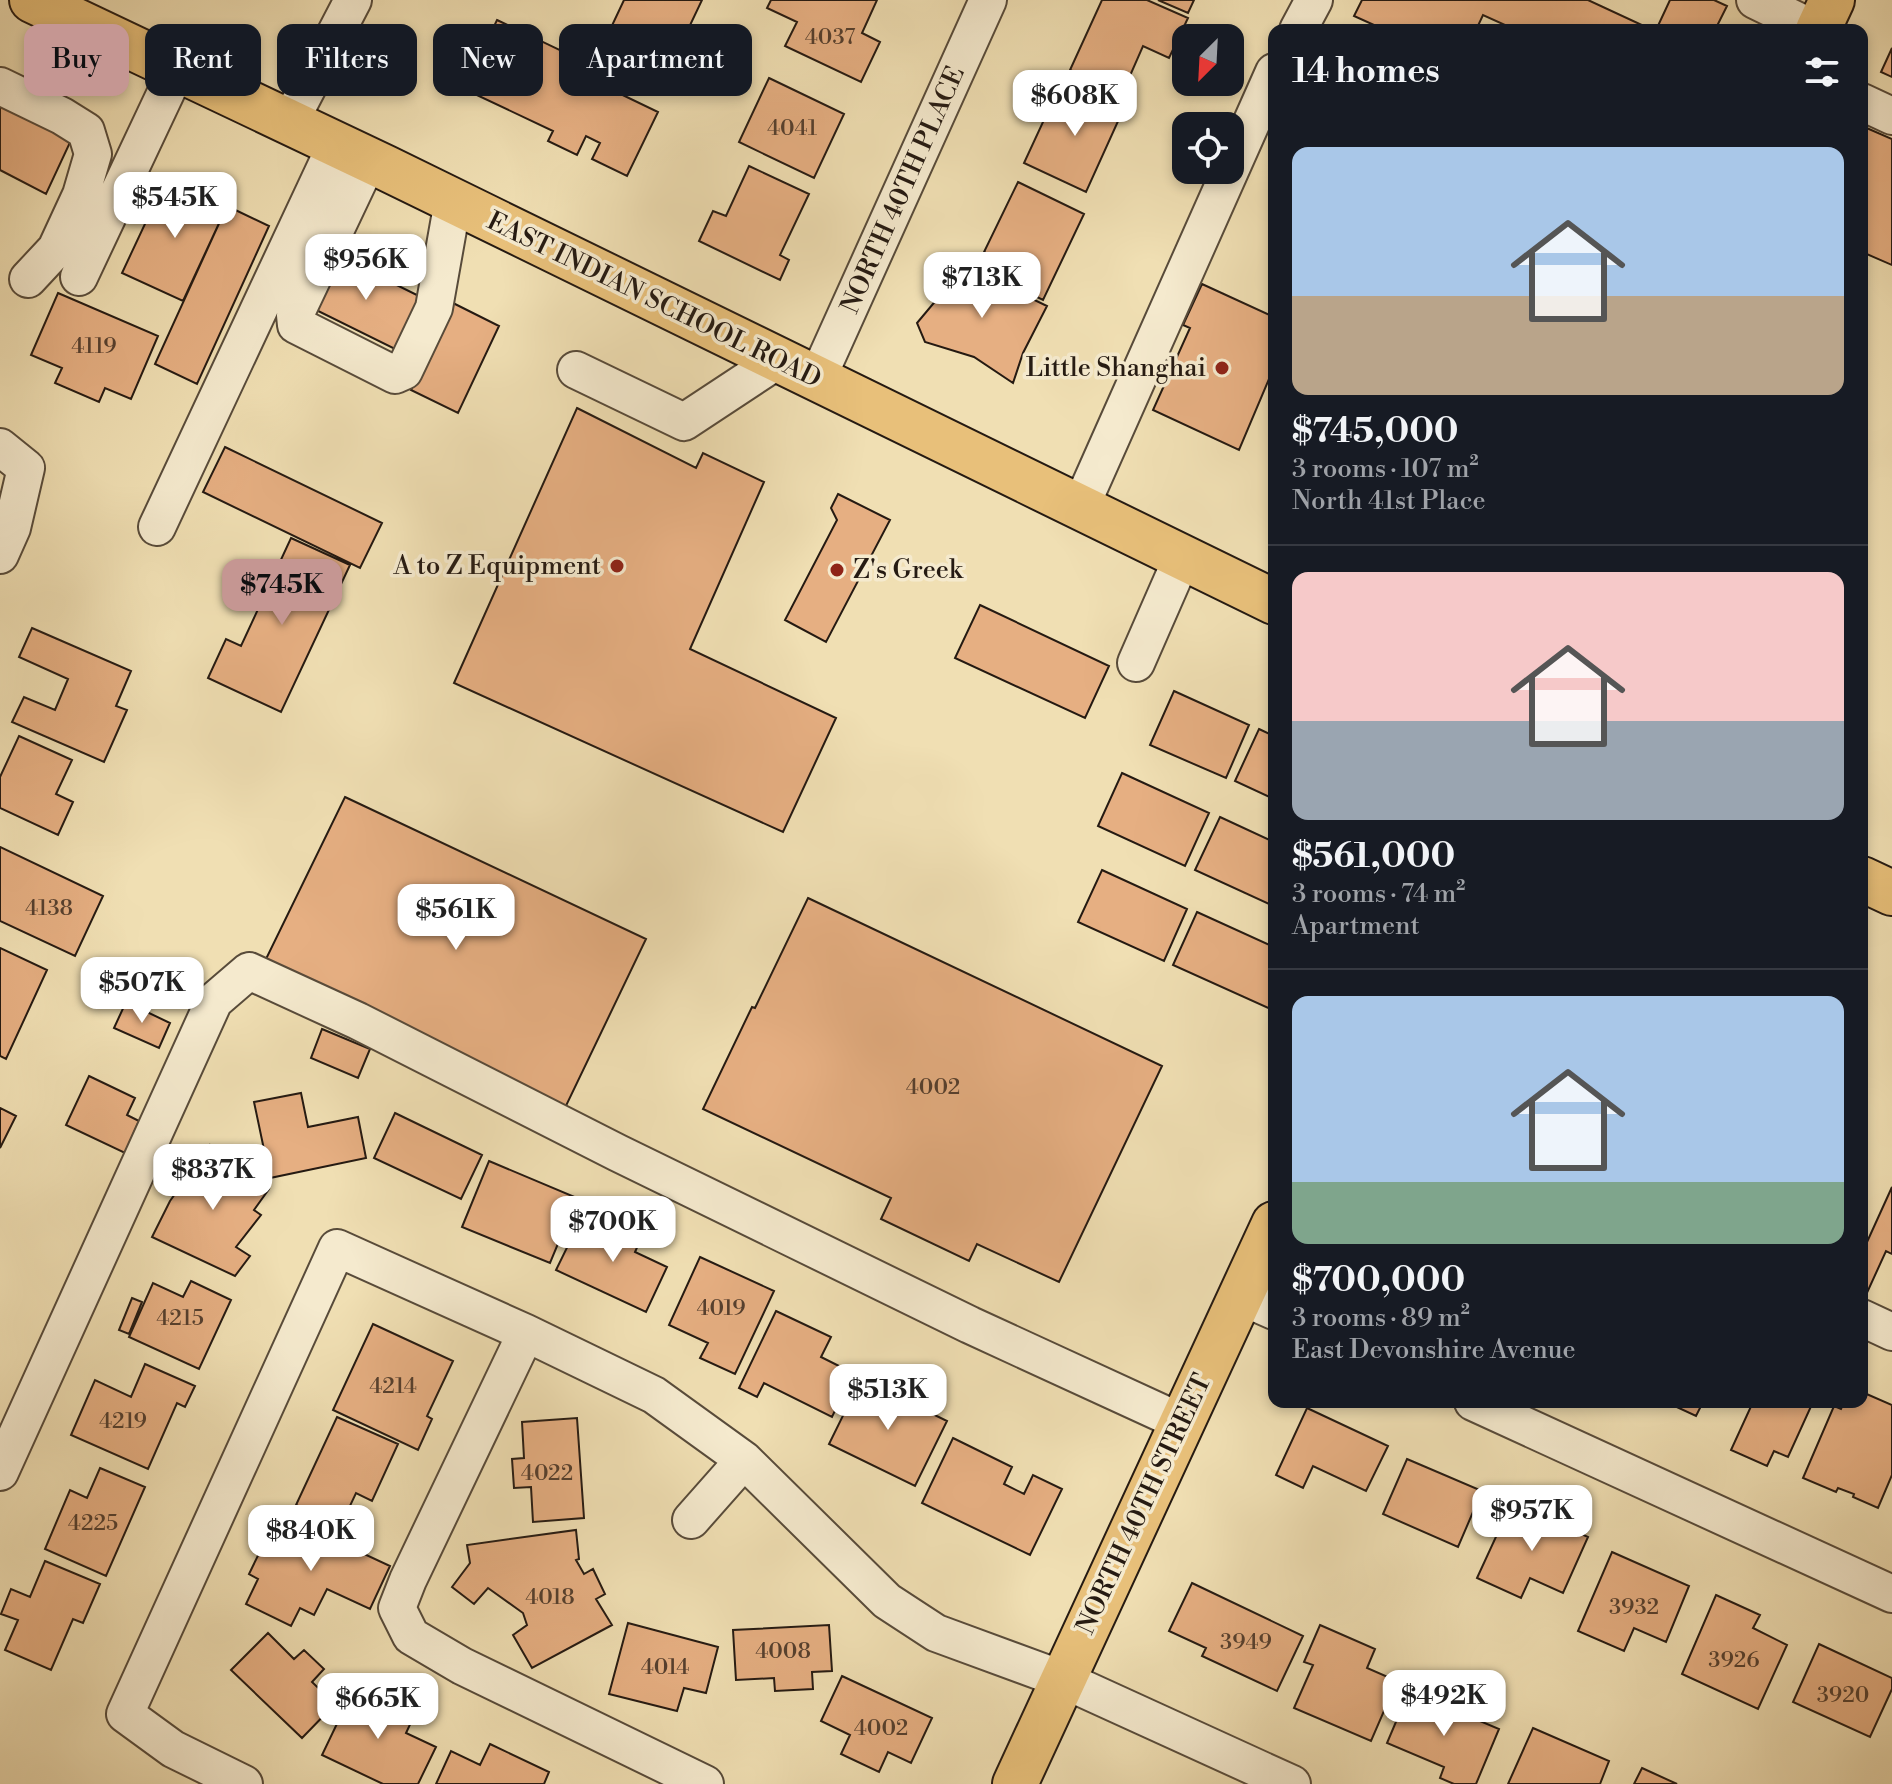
<!DOCTYPE html>
<html lang="en">
<head>
<meta charset="utf-8">
<style>
  :root { --surface:#171b24; --page:#242831; --text:#f1f3f6; --muted:#9ea1a6; --line:#363941; --accent:#c59692 }
  body { margin:0; font-family:"Libre Bodoni",serif; background:var(--page); color:var(--text); height:100vh; display:flex; flex-direction:column; font-size:30px; white-space:nowrap }
  * { box-sizing:border-box; margin:0 }
  p { font-size:26px; color:var(--muted) }
  .icon { flex:none; width:44px; height:44px; fill:none; stroke:currentColor; stroke-width:2; stroke-linecap:round; stroke-linejoin:round }
  .map { position:relative; flex:1; overflow:hidden }
  .drawer { position:absolute; left:1268px; top:24px; width:600px; height:1384px; display:flex; flex-direction:column; background:var(--surface); border-radius:16px; box-shadow:0 4px 12px #0003 }
  .drawer>* { flex:none }
  .hud { position:absolute; left:24px; top:24px; width:760px; height:72px; display:flex; gap:16px }
  .needle { width:52px; rotate:204deg }
  .fabs { position:absolute; left:1172px; top:24px; display:grid; gap:16px }
  .fabs a { display:grid; place-items:center; width:72px; height:72px; border-radius:16px; background:var(--surface); box-shadow:0 4px 12px #0003; font-size:40px }
  .price { position:absolute; translate:-50% -68px; padding:0 18px; border-radius:16px; background:#fff; color:#222; font-size:26px; line-height:52px; filter:drop-shadow(0 2px 4px #0008) }
  .price::after { content:''; position:absolute; left:50%; top:48px; width:24px; height:18px; margin-left:-12px; background:inherit; clip-path:polygon(0 0,100% 0,50% 100%) }
  .price.on { background:var(--accent); color:#111 }
  ul { padding:0; list-style:none }
  li { display:grid; align-content:center; gap:16px; height:424px; padding:0 24px }
  li+li { border-top:2px solid var(--line) }
  li span { display:grid; place-items:center; height:248px; border-radius:16px; color:#555 }
  li>.icon { margin-inline-start:auto }
  span .icon { width:144px; height:144px; fill:#fffc; stroke-width:1 }
  li b { font-size:34px }
  h2 { display:flex; justify-content:space-between; align-items:center; height:96px; padding:0 24px; font-size:34px }
  .tag { padding:0 28px; border-radius:16px; background:var(--surface); box-shadow:0 4px 12px #0003; font-size:28px; line-height:72px }
  .tag.on { background:var(--accent); color:#111 }
  .map>svg:first-child { display:block }
  .building { fill:#e6af82; stroke:#251a12; stroke-width:2 }
  .lines { fill:none; stroke-linecap:round; stroke-linejoin:round }
  .minor-casing { stroke:#584b3a; stroke-width:40 }
  .major-casing { stroke:#251a12; stroke-width:48 }
  .minor { stroke:#f5eace; stroke-width:36 }
  .major { stroke:#e8c07a; stroke-width:44 }
  .poi-dot { fill:#8f2418; stroke:#f5eace; stroke-width:3 }
  .labels { text-anchor:middle; dominant-baseline:central; stroke-width:7; stroke-linejoin:round; paint-order:stroke }
  .number-label { font-size:22px; fill:#553f2e }
  .street-label { font-size:26px; fill:#251a12; stroke:#f5eace }
  .poi-label { font-size:26px; fill:#251a12; stroke:#f5eace; text-anchor:end }
</style>
</head>
<body>
<div class="map">
<svg width="1892" height="1784" viewBox="0 0 1892 1784">
  <rect width="100%" height="100%" fill="#f0dfb3"/>
  <filter id="stains"><feTurbulence type="fractalNoise" baseFrequency=".0025" numOctaves="4"/><feColorMatrix values="0 0 0 0 .2 0 0 0 0 .09 0 0 0 0 .02 0 0 0 .5 -.17"/></filter>
  <radialGradient id="worn" r=".72"><stop offset=".6" stop-color="#630" stop-opacity="0"/><stop offset="1" stop-color="#630" stop-opacity=".3"/></radialGradient>
  <path class="building" d="M624,0H702L664,80L600,51Z
    M771,0H877L862,33L880,42L861,82L785,46L797,22L767,8Z
    M1102,0H1147L1188,18L1169,58L1143,46L1122,94L1070,70Z
    M1158,0H1194L1188,13Z
    M1362,0H1588L1644,26L1642,30H1516L1483,15L1476,30H1416L1410,27L1409,30H1385L1354,16Z
    M1670,0H1714L1727,6L1715,30H1656Z
    M497,20L614,76L608,88L658,112L627,176L592,159L600,143L586,136L577,155L548,141L553,131L464,89Z
    M1892,48V77L1881,72Z
    M769,78L844,114L814,178L739,142Z
    M1077,86L1124,108L1086,192L1024,163L1055,96L1070,103Z
    M0,100L73,136L46,194L0,170Z
    M1862,126L1892,139V265L1862,252Z
    M749,166L809,194L780,255L789,260L780,280L699,241L713,211L726,216Z
    M166,179L227,206L183,301L122,273Z
    M1018,182L1084,214L1043,300L994,276L1001,261L984,252Z
    M227,206L269,226L197,384L155,364Z
    M332,253L427,300L401,352L306,305Z
    M951,260L1047,306L1023,353L1013,383L974,357L925,342L917,323L938,298Z
    M1202,284L1274,317L1272,372L1239,450L1153,410L1190,328L1183,325Z
    M58,293L158,336L131,399L105,388L99,402L55,383L62,368L31,355Z
    M453,303L499,326L458,413L411,390Z
    M577,408L696,468L703,453L764,482L690,649L836,718L783,832L454,683Z
    M225,447L382,523L360,568L203,492Z
    M838,494L890,520L826,642L785,620L837,520L831,508Z
    M291,538L350,565L281,712L208,678L226,639L241,646Z
    M980,605L1109,666L1085,718L955,658Z
    M32,628L131,671L116,706L127,710L104,762L12,722L24,697L55,710L68,679L19,657Z
    M1174,691L1249,725L1226,778L1150,745Z
    M1259,729L1274,736V799L1235,781Z
    M19,736L72,760L56,794L73,802L58,835L0,808V777Z
    M1122,773L1209,813L1185,866L1098,826Z
    M345,797L646,939L564,1110L265,961Z
    M1220,817L1274,842V894L1269,904L1195,870Z
    M0,847L103,896L75,956L0,921Z
    M1102,870L1187,909L1164,961L1078,922Z
    M808,898L1162,1066L1059,1282L977,1244L969,1261L881,1219L891,1198L703,1109L752,1007L755,1008Z
    M1197,912L1274,947L1273,1010L1173,965Z
    M0,948L47,970L6,1059L0,1056Z
    M126,1002L170,1023L159,1048L114,1028Z
    M322,1029L370,1049L358,1078L311,1058Z
    M89,1076L135,1098L127,1115L139,1121L125,1153L66,1125Z
    M301,1093L308,1127L358,1117L366,1158L270,1178L254,1102Z
    M0,1108L16,1116L0,1148Z
    M395,1113L482,1155L461,1199L374,1158Z
    M210,1145L269,1189L254,1210L261,1215L236,1247L250,1256L235,1276L152,1237L170,1201Z
    M489,1161L577,1198L550,1263L462,1227Z
    M1892,1187V1254L1886,1251L1866,1295L1862,1293V1253Z
    M615,1220L643,1234L635,1252L667,1267L646,1312L556,1270L579,1223L607,1237Z
    M700,1257L774,1291L735,1374L700,1358L708,1343L669,1325Z
    M191,1281L231,1300L199,1369L129,1337L153,1283L183,1297Z
    M132,1298L142,1302L129,1334L119,1330Z
    M776,1311L831,1337L821,1357L853,1373L832,1417L764,1383L757,1397L739,1388Z
    M373,1324L453,1361L427,1416L432,1419L418,1450L333,1410Z
    M145,1364L195,1386L185,1407L177,1403L148,1469L71,1435L95,1380L131,1397Z
    M861,1379L947,1421L915,1486L829,1444Z
    M1862,1392L1892,1405V1475L1878,1508L1853,1497L1854,1494L1838,1488L1836,1492L1803,1478L1834,1406L1841,1409L1844,1402H1862Z
    M1666,1402H1703L1696,1416Z
    M1753,1402H1813L1788,1457L1774,1451L1767,1466L1731,1450Z
    M1307,1408L1388,1446L1366,1491L1313,1466L1303,1488L1276,1475Z
    M337,1417L398,1444L372,1501L356,1493L341,1525L296,1505Z
    M577,1418L584,1518L533,1522L531,1487L514,1488L512,1459L524,1458L522,1422Z
    M953,1438L1012,1467L1004,1484L1024,1494L1033,1475L1062,1489L1030,1555L922,1503Z
    M1407,1459L1482,1491L1458,1547L1383,1514Z
    M100,1468L145,1487L106,1576L45,1549L70,1490L87,1498Z
    M1512,1502L1588,1537L1563,1593L1530,1578L1521,1598L1477,1578Z
    M287,1518L390,1566L370,1609L327,1589L314,1615L300,1608L291,1626L246,1604L258,1579L249,1574L266,1539L275,1544Z
    M576,1530L579,1559L576,1560L584,1574L593,1569L605,1594L596,1599L612,1625L532,1668L513,1635L527,1625L523,1613L488,1588L474,1604L452,1587L470,1563L467,1545Z
    M1612,1552L1689,1586L1666,1642L1634,1628L1624,1651L1578,1631Z
    M45,1561L100,1584L83,1623L73,1619L51,1670L5,1650L18,1620L1,1614L11,1589L30,1597Z
    M1192,1583L1303,1636L1277,1691L1202,1656L1206,1648L1169,1631Z
    M1716,1595L1760,1615L1753,1628L1787,1645L1758,1709L1682,1674Z
    M628,1623L718,1647L706,1693L684,1688L677,1711L609,1694Z
    M829,1625L832,1671L812,1672L813,1689L775,1691L774,1678L736,1680L733,1630Z
    M1320,1625L1375,1649L1367,1668L1397,1681L1371,1741L1294,1708L1313,1665L1304,1662Z
    M268,1633L294,1659L304,1650L324,1669L312,1682L335,1704L302,1738L231,1670Z
    M1819,1644L1892,1678V1689L1870,1737L1793,1702Z
    M842,1676L932,1718L911,1763L888,1752L879,1772L841,1754L850,1735L821,1721Z
    M355,1686L415,1714L406,1733L436,1747L418,1784H383L322,1755Z
    M1409,1691L1499,1729L1476,1784H1454L1440,1778L1444,1767L1387,1743Z
    M1533,1728L1609,1761L1600,1784H1508Z
    M490,1744L549,1772L544,1784H436L451,1751L480,1765Z
    M1642,1768L1677,1784H1634Z"/>
  <g class="lines">
    <g class="minor-casing">
      <path id="minor" d="M1755,0L1816,30
        M1298,30L1314,0
        M0,86L62,116L86,131L93,154L81,195L56,249L28,279
        M1862,102L1892,116
        M289,123L353,0
        M368,161L295,315L296,325L395,375L404,371L434,308L453,201
        M79,277L177,69
        M576,370L684,422L778,360
        M817,379L988,0
        M0,447L26,468L12,528L0,555
        M1080,508L1274,72
        M157,527L336,145
        M1136,663L1182,558
        M1240,1296L1274,1311
        M1862,1318L1892,1332
        M526,1333L408,1580L397,1608L411,1636L462,1666L705,1784
        M1473,1402L1892,1594
        M0,1472L214,1001L249,971L358,1021L618,1153L970,1325L1181,1422
        M691,1520L744,1460
        M244,1784L173,1749L125,1714L337,1248L526,1333L654,1395L744,1460L887,1601L936,1633L1064,1680L1292,1784"/>
    </g>
    <g class="major-casing">
      <path id="major" d="M32,0L386,168L1274,602
        M1818,30L1832,0
        M1862,879L1892,893
        M1015,1784L1274,1224"/>
    </g>
    <use href="#minor" class="minor"/>
    <use href="#major" class="major"/>
  </g>
  <g class="poi-dot">
    <circle cx="1222" cy="368" r="8"/>
    <circle cx="617" cy="566" r="8"/>
    <circle cx="837" cy="570" r="8"/>
  </g>
  <g class="labels">
    <g class="number-label">
      <text x="830" y="37">4037</text>
      <text x="792" y="128">4041</text>
      <text x="94" y="346">4119</text>
      <text x="49" y="908">4138</text>
      <text x="933" y="1087">4002</text>
      <text x="721" y="1308">4019</text>
      <text x="180" y="1318">4215</text>
      <text x="393" y="1386">4214</text>
      <text x="123" y="1421">4219</text>
      <text x="547" y="1473">4022</text>
      <text x="93" y="1523">4225</text>
      <text x="550" y="1597">4018</text>
      <text x="1634" y="1607">3932</text>
      <text x="1246" y="1642">3949</text>
      <text x="783" y="1651">4008</text>
      <text x="1734" y="1660">3926</text>
      <text x="665" y="1667">4014</text>
      <text x="1843" y="1695">3920</text>
      <text x="881" y="1728">4002</text>
    </g>
    <g class="street-label">
      <text transform="translate(903 190) rotate(-66)">NORTH 40TH PLACE</text>
      <text transform="translate(654 300) rotate(26)">EAST INDIAN SCHOOL ROAD</text>
      <text transform="translate(1144 1504) rotate(-65)">NORTH 40TH STREET</text>
    </g>
    <g class="poi-label">
      <text x="1206" y="368">Little Shanghai</text>
      <text x="601" y="566">A to Z Equipment</text>
      <text x="853" y="570" text-anchor="start">Z's Greek</text>
    </g>
  </g>
  <rect width="100%" height="100%" filter="url(#stains)"/>
  <rect width="100%" height="100%" fill="url(#worn)"/>
</svg>
<div class="fabs">
<a><svg class="needle" viewBox="-14 -14 28 28"><path d="M0-13l5 13h-10z" fill="#e53935"/><path d="M0 13l5-13h-10z" fill="#9ea1a6"/></svg></a>
<a><svg class="icon" aria-label="locate" viewBox="0 0 24 24"><circle cx="12" cy="12" r="6"/><path d="M12 2v4M12 18v4M2 12h4M18 12h4"/></svg></a>
</div>
<b class="price" style="left:1075px;top:138px">$608K</b>
<b class="price" style="left:175px;top:240px">$545K</b>
<b class="price" style="left:366px;top:302px">$956K</b>
<b class="price" style="left:982px;top:320px">$713K</b>
<b class="price on" style="left:282px;top:627px">$745K</b>
<b class="price" style="left:456px;top:952px">$561K</b>
<b class="price" style="left:142px;top:1025px">$507K</b>
<b class="price" style="left:213px;top:1212px">$837K</b>
<b class="price" style="left:613px;top:1264px">$700K</b>
<b class="price" style="left:888px;top:1432px">$513K</b>
<b class="price" style="left:1532px;top:1553px">$957K</b>
<b class="price" style="left:311px;top:1573px">$840K</b>
<b class="price" style="left:1444px;top:1738px">$492K</b>
<b class="price" style="left:378px;top:1741px">$665K</b>
<div class="hud">
<a class="tag on">Buy</a>
<a class="tag">Rent</a>
<a class="tag">Filters</a>
<a class="tag">New</a>
<a class="tag">Apartment</a>
</div>
<section class="drawer">
<h2>14 homes<svg class="icon" aria-label="filters" viewBox="0 0 24 24"><path d="M4 7h16M4 17h16"/><circle cx="9" cy="7" r="2"/><circle cx="15" cy="17" r="2"/></svg></h2>
<ul>
<li><span style="background:linear-gradient(#a9c7e8 60%,#b9a48a 0)"><svg class="icon" aria-label="home" viewBox="0 0 24 24"><path d="M3 11l9-7 9 7M6 9v11h12V9"/></svg></span><div><b>$745,000</b><p>3 rooms · 107 m²</p><p>North 41st Place</p></div></li>
<li><span style="background:linear-gradient(#f6c9c9 60%,#9aa5b1 0)"><svg class="icon" aria-label="home" viewBox="0 0 24 24"><path d="M3 11l9-7 9 7M6 9v11h12V9"/></svg></span><div><b>$561,000</b><p>3 rooms · 74 m²</p><p>Apartment</p></div></li>
<li><span style="background:linear-gradient(#a9c7e8 75%,#7fa58c 0)"><svg class="icon" aria-label="home" viewBox="0 0 24 24"><path d="M3 11l9-7 9 7M6 9v11h12V9"/></svg></span><div><b>$700,000</b><p>3 rooms · 89 m²</p><p>East Devonshire Avenue</p></div></li>
</ul>
</section>
</div>
</body>
</html>
